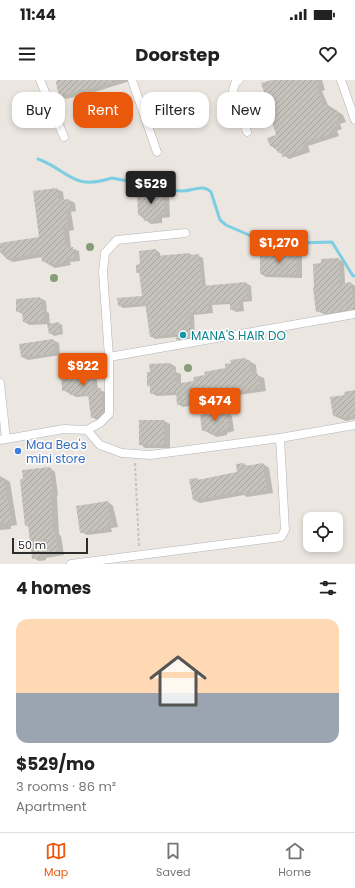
<!DOCTYPE html>
<html lang="en">
<head>
<meta charset="utf-8">
<style>
  :root { --surface:#fff; --page:#f6f6f6; --text:#222; --muted:#767676; --line:#e0e0e0; --accent:#ea580c }
  body { margin:0; font-family:Poppins,sans-serif; background:var(--page); color:var(--text); height:100vh; display:flex; flex-direction:column; font-size:15px; white-space:nowrap }
  * { box-sizing:border-box; margin:0 }
  p { font-size:13px; color:var(--muted) }
  .icon { flex:none; width:22px; height:22px; fill:none; stroke:currentColor; stroke-width:2; stroke-linecap:round; stroke-linejoin:round }
  .map { position:relative; height:484px; overflow:hidden }
  .panel { display:flex; flex-direction:column; background:var(--surface); flex:1 }
  .panel>* { flex:none }
  .banner { position:absolute; left:12px; top:12px; width:331px; height:36px; display:flex; gap:8px }
  .buttons { position:absolute; left:303px; top:432px; display:grid; gap:8px }
  .buttons a { display:grid; place-items:center; width:40px; height:40px; border-radius:8px; background:var(--surface); box-shadow:0 2px 6px #0003; font-size:20px }
  .scale { position:absolute; left:12px; bottom:10px; width:76px; box-sizing:border-box; padding-left:4px; border:2px solid #2c2c2c; border-top:0; font-size:11px; line-height:14px; white-space:nowrap; color:#2c2c2c; -webkit-text-stroke:3px #fff; paint-order:stroke }
  .price { position:absolute; translate:-50% -34px; padding:0 9px; border-radius:4px; background:var(--accent); color:#fff; font-size:13px; line-height:26px; filter:drop-shadow(0 1px 2px #0008) }
  .price::after { content:''; position:absolute; left:50%; top:24px; width:12px; height:9px; margin-left:-6px; background:inherit; clip-path:polygon(0 0,100% 0,50% 100%) }
  .price.active { background:#222; color:#fff }
  ul { padding:0; list-style:none }
  li { display:grid; align-content:center; gap:8px; height:212px; padding:0 16px }
  li+li { border-top:1px solid var(--line) }
  li span { display:grid; place-items:center; height:124px; border-radius:12px; color:#555 }
  li>.icon { margin-inline-start:auto }
  span .icon { width:72px; height:72px; fill:#fffc; stroke-width:1 }
  li b { font-size:17px }
  h2 { display:flex; justify-content:space-between; align-items:center; height:48px; padding:0 16px; font-size:17px }
  .chip { padding:0 14px; border-radius:12px; background:var(--surface); box-shadow:0 2px 6px #0003; font-size:14px; line-height:36px }
  .chip.active { background:var(--accent); color:#fff }
  .status { display:flex; justify-content:space-between; align-items:center; height:28px; padding:0 20px; background:var(--surface); direction:ltr }
  .status svg { height:11px; fill:currentColor }
  header { display:flex; justify-content:space-between; align-items:center; height:52px; padding:0 16px; background:var(--surface); font-size:18px; font-weight:700 }
  .tab-bar { display:flex; justify-content:space-around; align-items:center; height:56px; border-top:1px solid var(--line); background:var(--surface); font-size:11px; color:var(--muted) }
  .tab-bar a { display:grid; justify-items:center; gap:2px }
  .tab-bar .active { color:var(--accent) }
  .map>svg:first-child { display:block }
  .shadow { fill:#0003 }
  .lines { fill:none; stroke-linecap:round; stroke-linejoin:round }
  .stream { stroke:#7ecee3; stroke-width:3 }
  .building { fill:url(#building-hatch) }
  .street-casing { stroke:#b0b3bb; stroke-width:9 }
  .path { stroke:#c4c4c4; stroke-width:2; stroke-dasharray:3 2; stroke-linecap:butt }
  .street { stroke:#fff; stroke-width:8 }
  .tree { fill:#869e78 }
  .culture-dot { fill:#0f9aa8; stroke:#fff; stroke-width:1.5 }
  .shop-dot { fill:#3f7fe0; stroke:#fff; stroke-width:1.5 }
  .labels { text-anchor:middle; dominant-baseline:central; stroke-width:3; stroke-linejoin:round; paint-order:stroke }
  .culture-label { font-size:12px; fill:#0d838f; stroke:#fff; text-anchor:start }
  .shop-label { font-size:12px; fill:#366cbe; stroke:#fff; text-anchor:start }
</style>
</head>
<body>
<div class="status"><b>11:44</b><svg viewBox="0 0 49 12"><path d="M0 12V9h3v3zM5 12V6h3v6zM10 12V3h3v9zM15 12V0h3v12zM26 1h20v11H26zM47 4h2v5h-2z"/></svg></div>
<header><svg class="icon" aria-label="menu" viewBox="0 0 24 24"><path d="M4 6h16M4 12h16M4 18h16"/></svg>Doorstep<svg class="icon" aria-label="heart" viewBox="0 0 24 24"><path d="M12 20l-8-8c-3-5 5-10 8-4 3-6 11-1 8 4z"/></svg></header>
<div class="map">
<svg width="355" height="484" viewBox="0 0 355 484">
  <defs>
    <pattern id="building-hatch" width="6" height="6" patternUnits="userSpaceOnUse"><rect width="6" height="6" fill="#c5c1bb"/><path d="M-1 1l2-2M0 6l6-6M5 7l2-2" fill="none" stroke="#a9a6a1"/></pattern>
  </defs>
  <rect width="100%" height="100%" fill="#ece6e0"/>
  <path class="shadow" d="M58,0H130V1L98,11L66,19L60,15Z
    M276,0H322L325,10L322,11L328,25L343,35L346,42L340,44L342,49L337,51L339,56L308,66L310,72L289,79L279,72L270,65L278,56L271,34L266,31L268,20Z
    M57,109L63,112L64,120H69L75,123L76,131L71,132L74,150L69,151L71,168L79,171L80,181L70,182L71,185L55,188L43,181L42,177L13,182L7,179L0,172V164L40,157L34,112Z
    M164,112L169,115L170,137L162,138V143L151,144L139,135Z
    M156,170L160,173V177L190,174L194,176H199L203,178L206,207L246,203L251,206L252,221L243,222L244,231L236,232L231,229V224L212,225L213,233L194,235L195,259L181,262L177,259V257L155,259L151,256L147,226L123,228L118,225L143,217L140,194L137,192L141,185Z
    M297,173L302,176V198L266,197L261,194L277,176Z
    M338,179L344,182L345,204L351,203L355,206V233L331,237L317,231L322,184Z
    M40,218L46,221L47,232L49,233L50,245L58,243L62,245L63,254L54,256L50,253L48,244L30,245L24,242V235L17,231Z
    M53,260L59,263L60,275L28,280L22,277L20,265Z
    M246,279L256,285L257,295L264,298L266,311L217,318L218,321L183,327L178,324L177,315L157,316L151,313V307L148,306L151,293L171,284L176,287V292L181,294V304L194,302Z
    M91,288L96,291L98,310L106,312L108,335L97,340L92,337L90,316L76,317L63,310L62,289Z
    M355,311V339L346,341L334,336L346,315Z
    M226,332L232,336L234,351L227,353V355L217,357L203,350Z
    M164,341L170,344V368H145L140,364Z
    M244,384L248,386L263,384L269,388L273,413L247,417L244,415L200,423L194,420L197,399L200,400L238,392Z
    M50,388L55,392L58,415L57,416L59,454L61,456L64,475L46,478V480L39,481L33,478L29,447L26,445Z
    M0,396L10,402L17,445L11,446V449L0,450Z
    M108,422L113,426L118,447L111,448L112,452L87,455L81,452Z"/>
  <g class="lines">
    <path class="stream" d="M38,79C70,91 72,111 112,98C135,102 158,109 181,111C191,112 202,103 211,112L220,140L226,145L274,166L298,163L332,162L353,196H355"/>
  </g>
  <path class="building" d="M57,0H113V2L59,16L56,3Z
    M272,0H318L320,6L317,7L323,24L326,23L328,29L331,28L332,32L337,30L340,39L335,41L337,46L332,48L334,53L303,63L305,69L282,77L281,72L278,73L274,64L270,66L267,58L276,55L269,31L265,32L262,21L266,19L261,3Z
    M57,108L59,120L69,119L71,129H66L68,147L63,148L66,168L73,167L75,178L65,179V182L49,185L48,181L42,182L41,173L6,179L4,171L0,172V163L39,157L33,111Z
    M152,111H164L165,134L157,135V140L144,141L143,135H138L137,112Z
    M156,169V176L190,173V175L199,174L202,206L246,202L248,219L239,220L240,229L230,230V221L208,223L209,231L189,233L191,257L176,260V254L150,257L145,223L118,226L117,218L142,216L139,192L136,193V185L140,184L139,171Z
    M276,171L297,172L296,195L260,194V175H276Z
    M339,178L340,204L351,202L355,229L324,234V231L316,232L313,208H314L313,184L321,183V179Z
    M40,217L42,229H44V241L23,242L22,231L16,232V219Z
    M59,242L60,252L49,254L47,244Z
    M53,259L55,273L21,277L19,264Z
    M246,278V281L250,280L252,295L258,294L260,308L212,316V318L177,325L176,312L150,314V306H147V292H150L149,284L171,283V290H175L176,304L193,301L194,297L205,295L204,292L225,288V284L231,283L230,280Z
    M91,287L93,309L101,308L103,332L98,337L91,338L88,314L70,315V310L62,311L61,288Z
    M355,310V336L339,338V335L333,336L330,317L345,315L344,312Z
    M227,331L229,349L221,350L222,352L210,354V350L202,351L200,335Z
    M139,340H164V365H139Z
    M244,383L245,386L263,383L267,410L240,414V412L193,420L189,399L198,398V400L237,392L236,384Z
    M50,387L53,413H51L53,452L55,451L58,473L40,475L41,477L32,479L28,446H25L20,400L23,398L22,390Z
    M0,399H4L12,442L0,443Z
    M108,421L112,444L106,445V449L80,453L76,426Z"/>
  <g class="lines">
    <g class="street-casing">
      <path id="street" d="M40,0L64,57
        M132,0L157,72
        M239,0L235,3L233,11L247,52
        M341,0L355,40
        M109,277L355,234
        M0,303L6,359
        M87,350L100,365L122,373L150,375L280,358L355,345
        M0,360L64,349L87,350L100,343L109,334V277L103,192L105,173L117,160L185,153
        M71,484L281,457L285,450L280,358"/>
    </g>
    <path class="path" d="M135,383L139,466"/>
    <use href="#street" class="street"/>
  </g>
  <g class="tree">
    <circle cx="90" cy="167" r="4"/>
    <circle cx="54" cy="198" r="4"/>
    <circle cx="188" cy="288" r="4"/>
  </g>
  <circle class="culture-dot" cx="183" cy="255" r="4"/>
  <circle class="shop-dot" cx="18" cy="371" r="4"/>
  <g class="labels">
    <g class="culture-label">
      <text x="191" y="255">MANA'S HAIR DO</text>
    </g>
    <g class="shop-label">
      <text x="26" y="364">Maa Bea's<tspan x="26" dy="14">mini store</tspan></text>
    </g>
  </g>
</svg>
<div class="buttons">
<a><svg class="icon" aria-label="locate" viewBox="0 0 24 24"><circle cx="12" cy="12" r="6"/><path d="M12 2v4M12 18v4M2 12h4M18 12h4"/></svg></a>
</div>
<div class="scale">50 m</div>
<b class="price active" style="left:151px;top:125px">$529</b>
<b class="price" style="left:279px;top:184px">$1,270</b>
<b class="price" style="left:83px;top:307px">$922</b>
<b class="price" style="left:215px;top:342px">$474</b>
<div class="banner">
<a class="chip">Buy</a>
<a class="chip active">Rent</a>
<a class="chip">Filters</a>
<a class="chip">New</a>
</div>
</div>
<section class="panel">
<h2>4 homes<svg class="icon" aria-label="filters" viewBox="0 0 24 24"><path d="M4 7h16M4 17h16"/><circle cx="9" cy="7" r="2"/><circle cx="15" cy="17" r="2"/></svg></h2>
<ul>
<li><span style="background:linear-gradient(#ffd9b3 60%,#9aa5b1 0)"><svg class="icon" aria-label="home" viewBox="0 0 24 24"><path d="M3 11l9-7 9 7M6 9v11h12V9"/></svg></span><div><b>$529/mo</b><p>3 rooms · 86 m²</p><p>Apartment</p></div></li>
</ul>
</section>
<nav class="tab-bar">
<a class="active"><svg class="icon" aria-label="map" viewBox="0 0 24 24"><path d="M3 6l6-2 6 2 6-2v14l-6 2-6-2-6 2zM9 4v14M15 6v14"/></svg>Map</a>
<a><svg class="icon" aria-label="saved" viewBox="0 0 24 24"><path d="M7 4h10v16l-5-4-5 4z"/></svg>Saved</a>
<a><svg class="icon" aria-label="home" viewBox="0 0 24 24"><path d="M3 11l9-7 9 7M6 9v11h12V9"/></svg>Home</a>
</nav>
</body>
</html>
